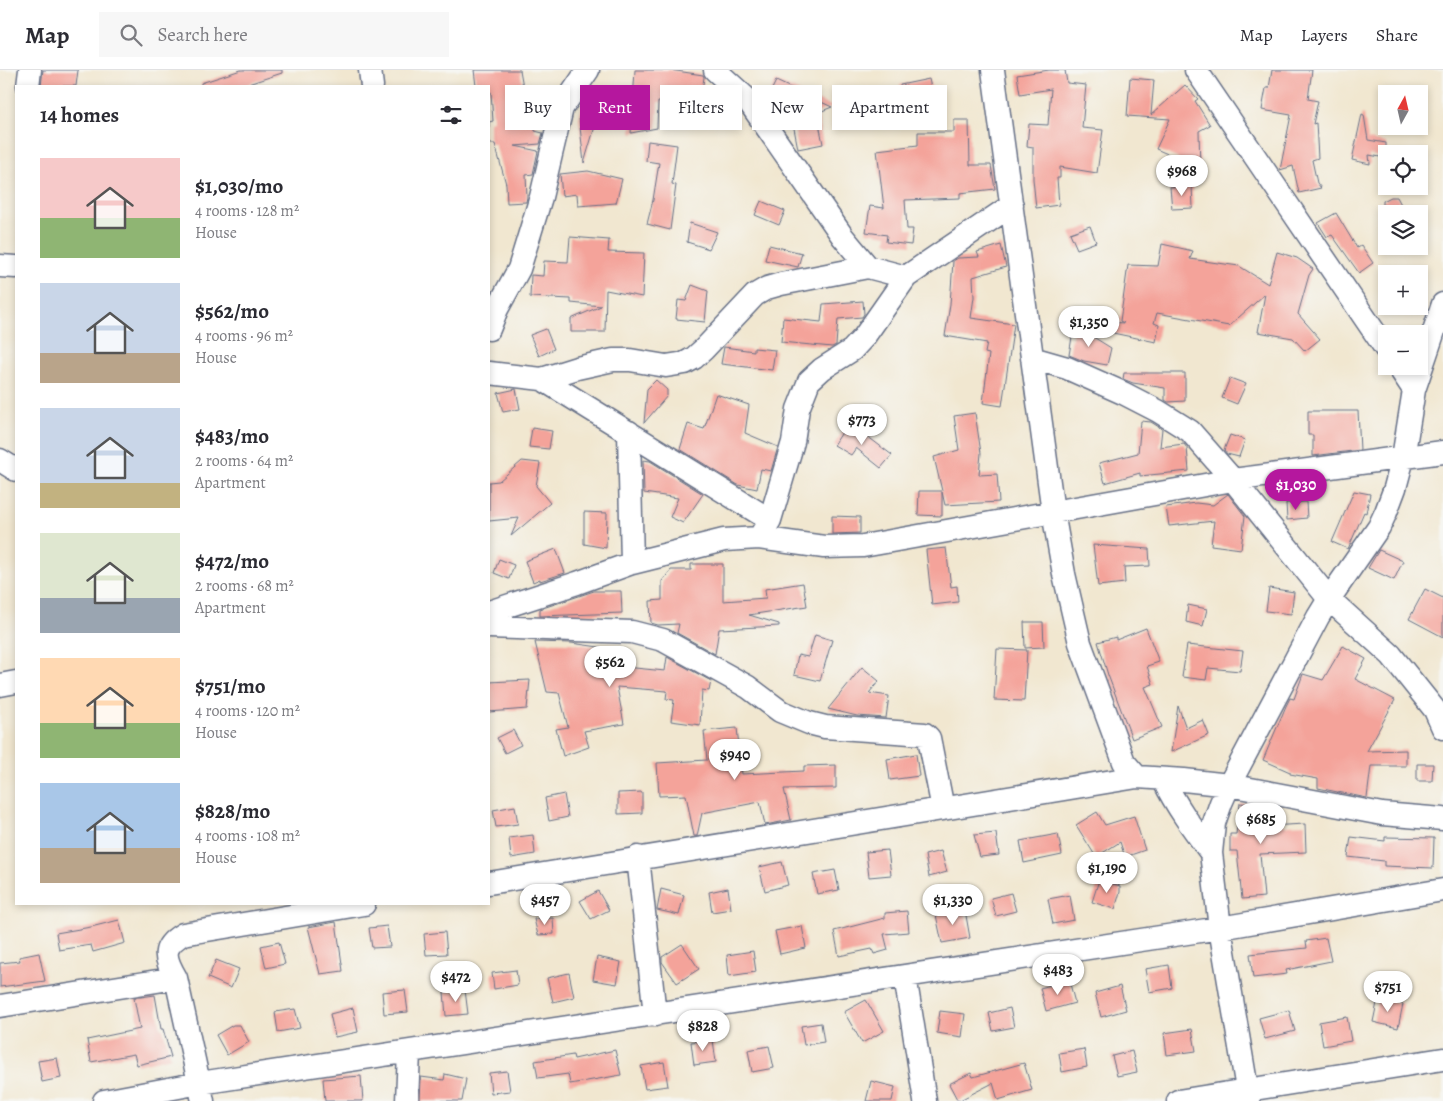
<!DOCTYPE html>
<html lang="en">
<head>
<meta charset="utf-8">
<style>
  :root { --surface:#fff; --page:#f7f7f7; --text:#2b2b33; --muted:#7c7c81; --line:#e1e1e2; --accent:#b5179e }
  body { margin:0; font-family:Alegreya,serif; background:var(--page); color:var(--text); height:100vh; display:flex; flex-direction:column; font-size:19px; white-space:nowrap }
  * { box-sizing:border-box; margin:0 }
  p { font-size:16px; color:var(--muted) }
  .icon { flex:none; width:28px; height:28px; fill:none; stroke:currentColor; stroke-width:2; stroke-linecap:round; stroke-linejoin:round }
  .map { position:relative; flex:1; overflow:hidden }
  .drawer { position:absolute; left:15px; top:15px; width:475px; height:820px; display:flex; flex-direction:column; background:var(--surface); border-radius:0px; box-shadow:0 2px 8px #0003 }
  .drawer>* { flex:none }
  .banner { position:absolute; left:505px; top:15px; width:475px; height:45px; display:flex; gap:10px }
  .needle { width:32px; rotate:8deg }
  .fabs { position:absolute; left:1378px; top:15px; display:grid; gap:10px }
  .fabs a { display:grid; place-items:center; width:50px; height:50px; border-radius:0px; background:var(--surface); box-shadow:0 2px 8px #0003; font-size:25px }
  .price { position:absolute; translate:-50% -42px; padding:0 11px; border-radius:18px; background:#fff; color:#222; font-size:16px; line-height:32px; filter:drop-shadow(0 1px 2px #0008) }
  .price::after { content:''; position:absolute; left:50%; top:30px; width:15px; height:11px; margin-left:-8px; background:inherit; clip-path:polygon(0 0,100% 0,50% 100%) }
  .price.on { background:var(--accent); color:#fff }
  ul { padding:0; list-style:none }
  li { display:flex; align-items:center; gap:15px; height:125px; padding:0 25px }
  li span { display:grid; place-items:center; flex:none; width:140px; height:100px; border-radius:0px; color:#555 }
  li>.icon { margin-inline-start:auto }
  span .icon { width:60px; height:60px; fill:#fffc; stroke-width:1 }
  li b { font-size:21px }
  h2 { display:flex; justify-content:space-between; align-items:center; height:60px; padding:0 25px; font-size:21px }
  .tag { padding:0 18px; border-radius:0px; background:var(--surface); box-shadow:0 2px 8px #0003; font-size:18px; line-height:45px }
  .tag.on { background:var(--accent); color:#fff }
  header { display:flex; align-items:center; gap:30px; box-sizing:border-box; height:70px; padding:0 25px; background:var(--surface); border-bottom:1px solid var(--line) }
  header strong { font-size:24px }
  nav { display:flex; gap:28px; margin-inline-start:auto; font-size:18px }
  .search { width:350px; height:45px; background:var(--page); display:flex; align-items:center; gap:12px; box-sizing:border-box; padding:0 18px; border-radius:0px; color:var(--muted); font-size:19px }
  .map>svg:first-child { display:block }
  .building { fill:#f4a39a }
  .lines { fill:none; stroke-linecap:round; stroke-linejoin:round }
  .street-casing { stroke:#666f86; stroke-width:25 }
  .street { stroke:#fff; stroke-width:22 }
</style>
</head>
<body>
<header>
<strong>Map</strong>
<div class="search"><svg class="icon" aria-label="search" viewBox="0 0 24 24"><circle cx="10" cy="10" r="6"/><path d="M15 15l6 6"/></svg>Search here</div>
<nav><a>Map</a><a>Layers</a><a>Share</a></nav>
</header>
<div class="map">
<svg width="1443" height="1031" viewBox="0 0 1443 1031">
  <rect width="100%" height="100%" fill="#f6f6f2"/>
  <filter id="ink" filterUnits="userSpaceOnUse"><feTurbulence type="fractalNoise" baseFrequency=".02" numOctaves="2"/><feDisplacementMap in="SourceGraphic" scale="10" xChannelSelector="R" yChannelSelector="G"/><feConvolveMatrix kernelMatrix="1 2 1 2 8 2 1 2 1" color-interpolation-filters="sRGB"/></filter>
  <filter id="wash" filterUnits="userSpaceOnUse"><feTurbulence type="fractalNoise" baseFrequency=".0096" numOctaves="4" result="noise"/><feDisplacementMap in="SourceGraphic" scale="20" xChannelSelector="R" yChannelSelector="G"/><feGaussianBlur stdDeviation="1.12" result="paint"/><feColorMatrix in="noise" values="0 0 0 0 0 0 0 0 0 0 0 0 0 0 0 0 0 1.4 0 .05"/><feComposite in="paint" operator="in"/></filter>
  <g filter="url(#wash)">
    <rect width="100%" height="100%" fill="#f1e7d0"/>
    <g id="blocks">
      <path class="building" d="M43,0H78L76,16H41Z
        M241,0H282V3L242,16H201V13Z
        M474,0H520L525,28L538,29L535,61L543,63L540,74L515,76L538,81L533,104L526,105L527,127L526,132L507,133L506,114L495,74H490L489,66V52L493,51L491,22H489V16H476Z
        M635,0H670L703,5L704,7L700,36L658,32L657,58L631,63Z
        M1049,0H1065L1067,13L1086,15L1082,58L1103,60L1097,103L1060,97V108H1057L1059,135L1036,138L1033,109V77L1027,76L1029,54L1048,55L1051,19L1020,24L1017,5Z
        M1272,0H1312L1308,29L1318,31L1313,54L1316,53L1318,88L1312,90L1317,113L1321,118L1299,123L1293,96L1280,100L1291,45L1262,40L1266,18H1269Z
        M1130,8L1154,10L1151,45L1185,15L1198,29L1195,31L1210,55L1199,61L1200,99H1179V89L1156,79L1170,49L1127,46Z
        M929,9L934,31L905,36L900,15Z
        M776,11L832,37L817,43L823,74L798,79L791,43L766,31Z
        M585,28L602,33L584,93L579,48Z
        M1362,44L1364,45L1368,70L1386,73V88L1369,85L1370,94L1352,90Z
        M954,50H969L970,95H991L995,119L960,123V128L905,130L907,159H913L911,175L886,172L887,165L866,162L870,136L884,138L877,80L918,75V62H954Z
        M648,71L677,75L672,114L676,115L670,160L647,154L653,130L659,93L646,91Z
        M588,101L622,109L616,133L578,136L577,124L562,126L560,104Z
        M1192,116L1193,138L1172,139L1170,117Z
        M1391,127H1397L1406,144H1386L1383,137V131Z
        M761,131L785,141L779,155L755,145Z
        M1336,143L1357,178L1361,175L1373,193L1359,203L1332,165L1327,167L1318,153Z
        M690,153L717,162L709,179L687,172Z
        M1090,156L1096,172L1077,179L1070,163Z
        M570,167L609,170L608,182L644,183L642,227L606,220L605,262H571V249L601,236L571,233V229L530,227L531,205L543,206L544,191L568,192Z
        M1162,174L1193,181L1190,189L1239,196L1268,214L1277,182L1297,188L1313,199L1309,205L1298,244L1320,269L1305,281L1293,268L1258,262L1265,224L1229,256L1157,243L1154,253L1159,255L1156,272L1108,262L1109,252L1124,253L1120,251L1128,195L1158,196Z
        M769,175L802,183L798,197L765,190Z
        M1001,175L1006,197L973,207L974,227L971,248L1014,254L1002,336L983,333L989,284L985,283L987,273L945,266L950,234L953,191L958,188L979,187L977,182Z
        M692,215L708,221L705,252L676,249L678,230L686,231Z
        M863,231L864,244L862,247L838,249L836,275L832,277L781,272L783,248L821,252L823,234Z
        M1074,255L1111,278L1107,295L1084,291L1069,285Z
        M546,259L554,279L539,286L530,265Z
        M724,277L754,281V278L775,280L772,300L721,294Z
        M1124,303H1185V331L1168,332L1165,330V318L1133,313L1123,309Z
        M1230,308L1246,314L1237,334L1222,328Z
        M656,310L667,320V326L644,353L647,319Z
        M516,319L520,339L503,342L498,323Z
        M716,324L749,335L745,363L778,377L771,401L761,399L757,419L738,415L680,379L688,354L704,359Z
        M1308,341H1358L1360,380L1313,386V365H1308Z
        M975,343L981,383L979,405L997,404L999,432L945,435L942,422V446L918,445L919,421H942L934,387L959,380L954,346Z
        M1141,351L1151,352L1162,359L1160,377L1184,374L1187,378L1189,401L1140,406V403L1105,413L1099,393L1138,383Z
        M848,353L863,363L892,385L881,398L856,378L851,385L834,375Z
        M532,358L552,361L549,379L529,377Z
        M1230,365L1245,370L1239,387L1227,384L1224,380Z
        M643,390L650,391L703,424L683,453L670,447L678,428L644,423Z
        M522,391L540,393L536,416L550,433L511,466L519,448L489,451V412L499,411Z
        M1354,421L1370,424L1366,443L1364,442L1348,479L1332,472Z
        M1228,424L1245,446L1241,479L1211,475L1214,451L1169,456L1166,437L1196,433L1213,435Z
        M1306,432L1307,448L1287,450L1286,433Z
        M584,442L607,443L606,478L584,474Z
        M832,446L860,447V463L832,464Z
        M1093,475L1149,479L1150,496L1124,497L1125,513L1098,516Z
        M946,478L951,517L957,516L958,532L932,535L926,480Z
        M556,479L565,503L540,511V509L533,512L525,491Z
        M1379,480L1403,491L1394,510L1368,498Z
        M499,489L514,495L509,509L494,503Z
        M691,494H723V531L766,528L765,519L803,513L807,536L749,545L779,554V556L719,559L715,584L677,563L679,554L658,555L651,553L650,531L662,530V511L671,500H691Z
        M1269,518L1294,522L1291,544L1266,541Z
        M1425,519L1443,528V567L1409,549Z
        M594,521H621L622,543L540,546V539Z
        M1188,535L1207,539L1203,556L1186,552Z
        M1024,552H1043L1044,577L1025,578Z
        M1146,558L1159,592L1147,596L1153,614L1145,617L1162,657L1132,669L1108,605L1098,572L1116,567V570Z
        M815,565L832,570L820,611L794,605L798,585L808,587Z
        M535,572L571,573L627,581L625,597L665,601L667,587L711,611L709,621L702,620L700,655L671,651L674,630L666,629L667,621L617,617L624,654L584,661L589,677L563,686L556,659L568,657L559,623L547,622Z
        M1187,575L1243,581L1240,601L1208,598L1206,610L1182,607Z
        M1343,576L1366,589L1355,609L1395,630L1367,681L1406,680V696H1371L1367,728L1318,718V709L1290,704V702L1263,690L1286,636L1290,628L1294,629L1303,604L1323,610Z
        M997,579L1027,580L1024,631L994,630Z
        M862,597L879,611L869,623L889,626L886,648L857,646L828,639Z
        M530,610L527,639L489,642V612Z
        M1178,636L1186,658L1203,650L1209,665L1171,682Z
        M737,658L742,704L804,701V696L836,695V718L784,719L791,750L765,755L760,732L702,743L697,766H694L686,725L659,726L657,693L707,690L704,661Z
        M513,660L521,675L505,683L497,668Z
        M916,684L919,706L890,710L887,689Z
        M1417,694H1433L1432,711H1417Z
        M642,722V743L618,744V723Z
        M564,724L568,747L549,751L545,728Z
        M1240,733L1270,736L1268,756L1305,754L1306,782L1260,784L1264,827L1242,829L1237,781H1230V764H1236Z
        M515,736L518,754L496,757L493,740Z
        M1097,742L1105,755L1134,746L1145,780L1125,787L1120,772L1096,787L1076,755Z
        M996,763L999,785L980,787L974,765Z
        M1058,764L1062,785L1024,793L1020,771Z
        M533,765L535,784L511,788L509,768Z
        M1351,767L1385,771V767L1434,768L1433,798L1384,796V791L1348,787Z
        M888,780L891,805L869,807L866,782Z
        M941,781L947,802L929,807L925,785Z
        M782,792L788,815L765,821L759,797Z
        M835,800L839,820L817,824L813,804Z
        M1099,810L1120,816V822L1115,839L1092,832Z
        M728,818L731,839L712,842L709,822Z
        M661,819L684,825L679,845L657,840Z
        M598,821L609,840L591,849L580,831Z
        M1011,823L1016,841L996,846L991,828Z
        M1070,825L1074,850L1053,854L1048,829Z
        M965,840L970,868L942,873L936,845Z
        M907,841L909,862L884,864L888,880L874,884L872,879L839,886L834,861L885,848V843Z
        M553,848L554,864L538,865L534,849Z
        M119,850L125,873L93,882L91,875L59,880L56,863L91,857Z
        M336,852L343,901L320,904L308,857Z
        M387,856L390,877L372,878L369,858Z
        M802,856L806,878L780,884L775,861Z
        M445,862L447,884L426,885L424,864Z
        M1326,868L1331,891L1286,900L1287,904L1253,908L1250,884L1307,878L1306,871Z
        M279,872L285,894L266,898L261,876Z
        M682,874L699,899L677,913L662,892V887Z
        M753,881L756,902L729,906L727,885Z
        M39,883L45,911L0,917V893L20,891L19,887Z
        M597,887L621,892L617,914L593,910Z
        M216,890L239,899L231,918L208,908Z
        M1169,895L1172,918L1149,922L1145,899Z
        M516,900L518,915L494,919L492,903Z
        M569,903L574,927L553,932L547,908Z
        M1069,910L1075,933L1046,941L1040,918Z
        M1120,916L1126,940L1101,947L1095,923Z
        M405,920L408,942L384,944L382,922Z
        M465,920L468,944L446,946L444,922Z
        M155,925L161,959H163L171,987L137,995L134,984L91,992L87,970L140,959L134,928Z
        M1378,928L1403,934L1398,958L1373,952Z
        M866,930L884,961L862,973L844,942Z
        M353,938L358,962L335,967L330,944Z
        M1010,938L1014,957L993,961L989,943Z
        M295,939L300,958L278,962L275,942Z
        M1289,940L1295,961L1265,969L1259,948Z
        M940,941L965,944L962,967L937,963Z
        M1347,947L1351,971L1323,976L1319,952Z
        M821,953L824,972L804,975L801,956Z
        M233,955H240L249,972L227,985L216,965Z
        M1192,959L1196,981L1167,985L1164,963Z
        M713,970L716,992L694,995L691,972Z
        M769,976L774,998L752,1002L748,980Z
        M1084,979L1087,997L1062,1002L1059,983Z
        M615,980L621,1005L570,1014L568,1004L538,1008L535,991L573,985L574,989Z
        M1132,981L1137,1002L1117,1006L1112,986Z
        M57,988L61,1008L42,1012L38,991Z
        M664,992L668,1016L645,1019L641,996Z
        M1024,993L1032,1020L998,1030L993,1013L958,1031L949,1014L971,1003L973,1007Z
        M507,1001L510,1021L491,1023L489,1003Z
        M445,1004L466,1009L462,1031H420L421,1007L444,1010Z
        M361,1006L363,1031H325L323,1009Z
        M871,1011L895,1017L892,1031H866Z"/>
    </g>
  </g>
  <g filter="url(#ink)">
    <use href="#blocks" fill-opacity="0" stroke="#666f86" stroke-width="1"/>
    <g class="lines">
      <g class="street-casing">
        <path id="street" d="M370,0L372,16
          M715,0L747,29L843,167L868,197
          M993,0L1053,442L1064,504L1080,573L1124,692L1137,707L1184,710L1229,715L1382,744L1443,749
          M1196,0L1386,279
          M28,16L30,0
          M0,196L16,197
          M489,259L497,239L519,199L541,127L562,38L588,0
          M1032,288L1067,298L1123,323L1158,341L1190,361L1233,410L1329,529L1391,585L1435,640L1443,658
          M1398,296L1414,320
          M489,303L542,309L770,450
          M542,309L577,298L613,290H630L666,296L685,293L694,288L704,279L755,225L767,218L781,214L868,197L906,207
          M629,362L632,493
          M0,390L16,400
          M759,468L770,450L793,372L798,339L809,311L822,299L852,280L864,267L906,207L1012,135
          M489,542L577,513L632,493L724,470L759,468L824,477L863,476L1233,410L1443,382
          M489,557L632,562L663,570L748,617L780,641L809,653L825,657L925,664L929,668L943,739
          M0,615L16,612
          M1163,709C1176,736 1193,759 1211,783
          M638,787L655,945
          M489,813L1137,707
          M905,906L925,1031
          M0,936L176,908
          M104,1031L200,1013L1220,858L1443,820
          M203,1031L176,908C164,887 161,877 183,864L364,834
          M407,1031L409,982
          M1178,1031L1443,989
          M1249,1031L1220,858L1211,783L1214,753L1221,733L1229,715L1318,547L1329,529L1379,457L1386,442L1395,418L1403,388L1414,320L1443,234"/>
      </g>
      <use href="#street" class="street"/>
    </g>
  </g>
</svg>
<div class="fabs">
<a><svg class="needle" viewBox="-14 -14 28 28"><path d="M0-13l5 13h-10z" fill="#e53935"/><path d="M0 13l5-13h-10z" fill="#7c7c81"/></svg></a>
<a><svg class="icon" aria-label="locate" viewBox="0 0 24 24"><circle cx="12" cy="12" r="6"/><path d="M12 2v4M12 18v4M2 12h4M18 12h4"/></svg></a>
<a><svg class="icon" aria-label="layers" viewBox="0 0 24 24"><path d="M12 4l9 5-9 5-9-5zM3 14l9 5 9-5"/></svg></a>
<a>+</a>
<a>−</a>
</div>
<b class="price" style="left:1182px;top:127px">$968</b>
<b class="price" style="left:1089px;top:278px">$1,350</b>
<b class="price" style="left:862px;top:376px">$773</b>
<b class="price on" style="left:1296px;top:441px">$1,030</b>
<b class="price" style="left:610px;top:618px">$562</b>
<b class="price" style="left:735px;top:711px">$940</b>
<b class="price" style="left:1261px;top:775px">$685</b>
<b class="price" style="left:1107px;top:824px">$1,190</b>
<b class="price" style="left:545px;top:856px">$457</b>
<b class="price" style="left:953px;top:856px">$1,330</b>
<b class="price" style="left:1058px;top:926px">$483</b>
<b class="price" style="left:456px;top:933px">$472</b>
<b class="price" style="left:1388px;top:943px">$751</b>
<b class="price" style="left:703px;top:982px">$828</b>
<div class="banner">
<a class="tag">Buy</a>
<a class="tag on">Rent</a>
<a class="tag">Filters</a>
<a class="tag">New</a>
<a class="tag">Apartment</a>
</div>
<section class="drawer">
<h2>14 homes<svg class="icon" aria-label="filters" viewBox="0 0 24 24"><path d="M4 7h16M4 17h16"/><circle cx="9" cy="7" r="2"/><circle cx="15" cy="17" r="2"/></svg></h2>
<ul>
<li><span style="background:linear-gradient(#f6c9c9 60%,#8fb573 0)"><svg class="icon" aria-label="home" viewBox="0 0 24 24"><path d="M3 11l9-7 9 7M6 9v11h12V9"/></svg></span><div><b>$1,030/mo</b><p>4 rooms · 128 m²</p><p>House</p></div></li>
<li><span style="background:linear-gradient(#c9d6e8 70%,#b9a48a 0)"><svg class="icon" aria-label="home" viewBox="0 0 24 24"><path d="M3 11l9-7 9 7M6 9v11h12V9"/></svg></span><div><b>$562/mo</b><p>4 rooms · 96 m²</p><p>House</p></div></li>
<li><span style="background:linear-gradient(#c9d6e8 75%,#c2b280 0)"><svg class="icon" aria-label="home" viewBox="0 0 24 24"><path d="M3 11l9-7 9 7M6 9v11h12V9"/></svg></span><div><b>$483/mo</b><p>2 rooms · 64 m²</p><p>Apartment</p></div></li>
<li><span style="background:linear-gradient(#dfe7d0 65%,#9aa5b1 0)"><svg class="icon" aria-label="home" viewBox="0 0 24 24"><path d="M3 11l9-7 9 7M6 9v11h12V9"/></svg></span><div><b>$472/mo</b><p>2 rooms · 68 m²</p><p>Apartment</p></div></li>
<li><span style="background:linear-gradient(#ffd9b3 65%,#8fb573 0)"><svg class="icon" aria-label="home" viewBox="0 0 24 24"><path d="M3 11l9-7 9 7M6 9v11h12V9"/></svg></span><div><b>$751/mo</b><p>4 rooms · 120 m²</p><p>House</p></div></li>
<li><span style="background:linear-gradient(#a9c7e8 65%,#b9a48a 0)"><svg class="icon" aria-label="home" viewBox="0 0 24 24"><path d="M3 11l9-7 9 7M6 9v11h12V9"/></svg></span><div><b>$828/mo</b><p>4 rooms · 108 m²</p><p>House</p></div></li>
</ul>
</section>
</div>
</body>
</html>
